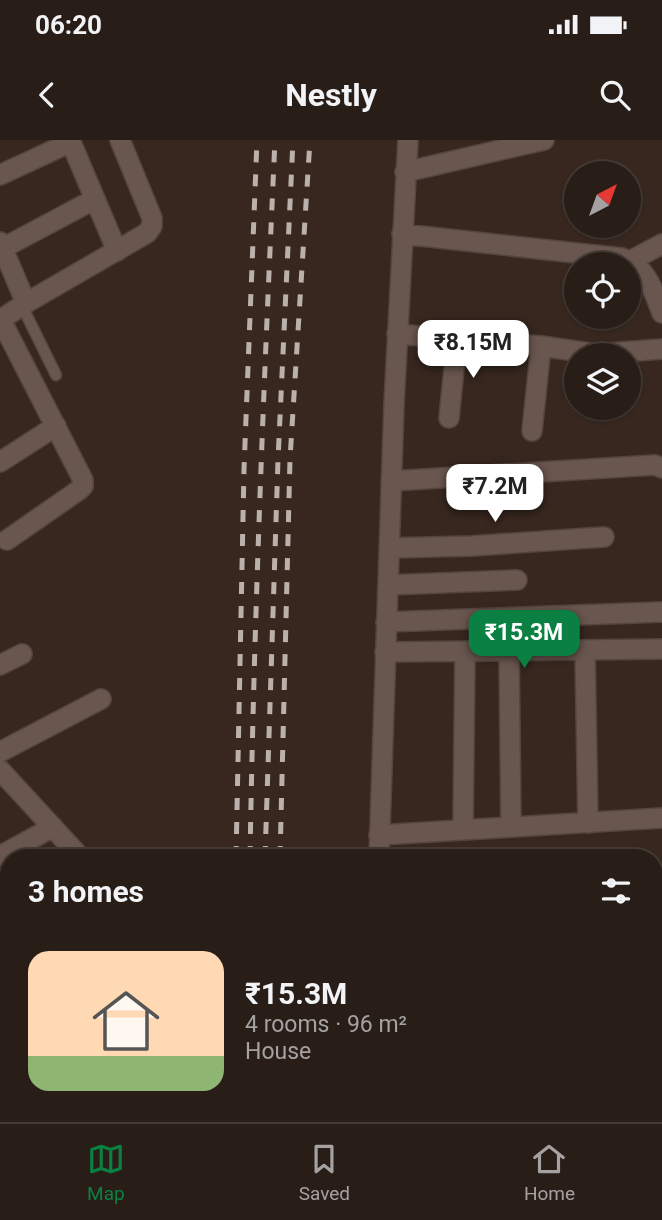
<!DOCTYPE html>
<html lang="en">
<head>
<meta charset="utf-8">
<style>
  :root { --surface:#291d17; --page:#312620; --text:#f1f3f6; --muted:#a5a2a1; --line:#453b36; --accent:#0b8043 }
  body { margin:0; font-family:Roboto,sans-serif; background:var(--page); color:var(--text); height:100vh; display:flex; flex-direction:column; font-size:26px; white-space:nowrap }
  * { box-sizing:border-box; margin:0 }
  p { font-size:23px; color:var(--muted) }
  .icon { flex:none; width:38px; height:38px; fill:none; stroke:currentColor; stroke-width:2; stroke-linecap:round; stroke-linejoin:round }
  .map { position:relative; flex:1; overflow:hidden }
  .details { position:absolute; left:0px; top:709px; width:663px; height:275px; display:flex; flex-direction:column; background:var(--surface); border-radius:28px 28px 0 0; box-shadow:0 2px 5px #0004,0 0 0 2px var(--line) }
  .details>* { flex:none }
  .needle { width:46px; rotate:41deg }
  .buttons { position:absolute; left:564px; top:21px; display:grid; gap:14px }
  .buttons a { display:grid; place-items:center; width:77px; height:77px; border-radius:50%; background:var(--surface); box-shadow:0 2px 5px #0004,0 0 0 2px var(--line); font-size:35px }
  .price { position:absolute; translate:-50% -60px; padding:0 16px; border-radius:14px; background:#fff; color:#222; font-size:23px; line-height:46px; filter:drop-shadow(0 2px 4px #0008) }
  .price::after { content:''; position:absolute; left:50%; top:42px; width:21px; height:16px; margin-left:-10px; background:inherit; clip-path:polygon(0 0,100% 0,50% 100%) }
  .price.selected { background:var(--accent); color:#fff }
  ul { padding:0; list-style:none }
  li { display:flex; align-items:center; gap:21px; height:175px; padding:0 28px }
  li span { display:grid; place-items:center; flex:none; width:196px; height:140px; border-radius:21px; color:#555 }
  li>.icon { margin-inline-start:auto }
  span .icon { width:84px; height:84px; fill:#fffc; stroke-width:1 }
  li b { font-size:30px }
  h2 { display:flex; justify-content:space-between; align-items:center; height:84px; padding:0 28px; font-size:30px }
  .status { display:flex; justify-content:space-between; align-items:center; height:49px; padding:0 35px; background:var(--surface); direction:ltr }
  .status svg { height:19px; fill:currentColor }
  header { display:flex; justify-content:space-between; align-items:center; height:91px; padding:0 28px; background:var(--surface); font-size:32px; font-weight:700 }
  .dock { display:flex; justify-content:space-around; align-items:center; height:98px; border-top:2px solid var(--line); background:var(--surface); font-size:19px; color:var(--muted) }
  .dock a { display:grid; justify-items:center; gap:4px }
  .dock .selected { color:var(--accent) }
  .map>svg:first-child { display:block }
  .lines { fill:none; stroke-linecap:round; stroke-linejoin:round }
  .service-casing { stroke:#54453f; stroke-width:13 }
  .minor-casing { stroke:#54453f; stroke-width:22 }
  .service { stroke:#69564e; stroke-width:10 }
  .minor { stroke:#69564e; stroke-width:19 }
  .rail { stroke:#bcb0aa; stroke-width:5; stroke-dasharray:12 12; stroke-linecap:butt }
</style>
</head>
<body>
<div class="status"><b>06:20</b><svg viewBox="0 0 49 12"><path d="M0 12V9h3v3zM5 12V6h3v6zM10 12V3h3v9zM15 12V0h3v12zM26 1h20v11H26zM47 4h2v5h-2z"/></svg></div>
<header><svg class="icon" aria-label="back" viewBox="0 0 24 24"><path d="M15 5l-7 7 7 7"/></svg>Nestly<svg class="icon" aria-label="search" viewBox="0 0 24 24"><circle cx="10" cy="10" r="6"/><path d="M15 15l6 6"/></svg></header>
<div class="map">
<svg width="662" height="982" viewBox="0 0 662 982">
  <rect width="100%" height="100%" fill="#37271f"/>
  <g class="lines">
    <g class="service-casing">
      <path id="service" d="M22,166L56,235"/>
    </g>
    <g class="minor-casing">
      <path id="minor" d="M70,0L117,111
        M405,32L544,0
        M0,35L71,2
        M402,94L622,118C647,127 653,150 662,173
        M0,102L26,163
        M3,108L95,59
        M630,121L662,104
        M0,180L26,163L147,93L152,86V78L120,0
        M1,180L83,340V346L79,350L7,400
        M397,194L541,206L596,214L662,209
        M449,278L457,199
        M532,291L541,206
        M0,322L56,286
        M391,341L655,325L662,328
        M389,408L471,406L604,397
        M388,445L517,440
        M386,482L662,472
        M509,510L511,687
        M585,510L588,683
        M385,512L662,509
        M0,525L22,514
        M0,612L101,559
        M0,630L81,718
        M463,690L465,511
        M379,695L662,678
        M0,716L53,687
        M379,718L394,264L408,0
        M654,801L662,800
        M0,807L9,801
        M654,902L662,903
        M0,968L10,982
        M139,982L140,975
        M376,982V975
        M530,982V975
        M582,982V975
        M637,982V975"/>
    </g>
    <use href="#service" class="service"/>
    <use href="#minor" class="minor"/>
    <path class="rail" d="M236,718L244,329L257,0
      M250,718C254,478 264,239 275,0
      M265,718L278,320L293,0
      M280,718L290,319L310,0
      M231,982L232,975
      M244,982V975
      M259,982V975
      M274,982V975"/>
  </g>
</svg>
<div class="buttons">
<a><svg class="needle" viewBox="-14 -14 28 28"><path d="M0-13l5 13h-10z" fill="#e53935"/><path d="M0 13l5-13h-10z" fill="#a5a2a1"/></svg></a>
<a><svg class="icon" aria-label="locate" viewBox="0 0 24 24"><circle cx="12" cy="12" r="6"/><path d="M12 2v4M12 18v4M2 12h4M18 12h4"/></svg></a>
<a><svg class="icon" aria-label="layers" viewBox="0 0 24 24"><path d="M12 4l9 5-9 5-9-5zM3 14l9 5 9-5"/></svg></a>
</div>
<b class="price" style="left:473px;top:240px">₹8.15M</b>
<b class="price" style="left:495px;top:384px">₹7.2M</b>
<b class="price selected" style="left:524px;top:530px">₹15.3M</b>
<section class="details">
<h2>3 homes<svg class="icon" aria-label="filters" viewBox="0 0 24 24"><path d="M4 7h16M4 17h16"/><circle cx="9" cy="7" r="2"/><circle cx="15" cy="17" r="2"/></svg></h2>
<ul>
<li><span style="background:linear-gradient(#ffd9b3 75%,#8fb573 0)"><svg class="icon" aria-label="home" viewBox="0 0 24 24"><path d="M3 11l9-7 9 7M6 9v11h12V9"/></svg></span><div><b>₹15.3M</b><p>4 rooms · 96 m²</p><p>House</p></div></li>
</ul>
</section>
</div>
<nav class="dock">
<a class="selected"><svg class="icon" aria-label="map" viewBox="0 0 24 24"><path d="M3 6l6-2 6 2 6-2v14l-6 2-6-2-6 2zM9 4v14M15 6v14"/></svg>Map</a>
<a><svg class="icon" aria-label="saved" viewBox="0 0 24 24"><path d="M7 4h10v16l-5-4-5 4z"/></svg>Saved</a>
<a><svg class="icon" aria-label="home" viewBox="0 0 24 24"><path d="M3 11l9-7 9 7M6 9v11h12V9"/></svg>Home</a>
</nav>
</body>
</html>
